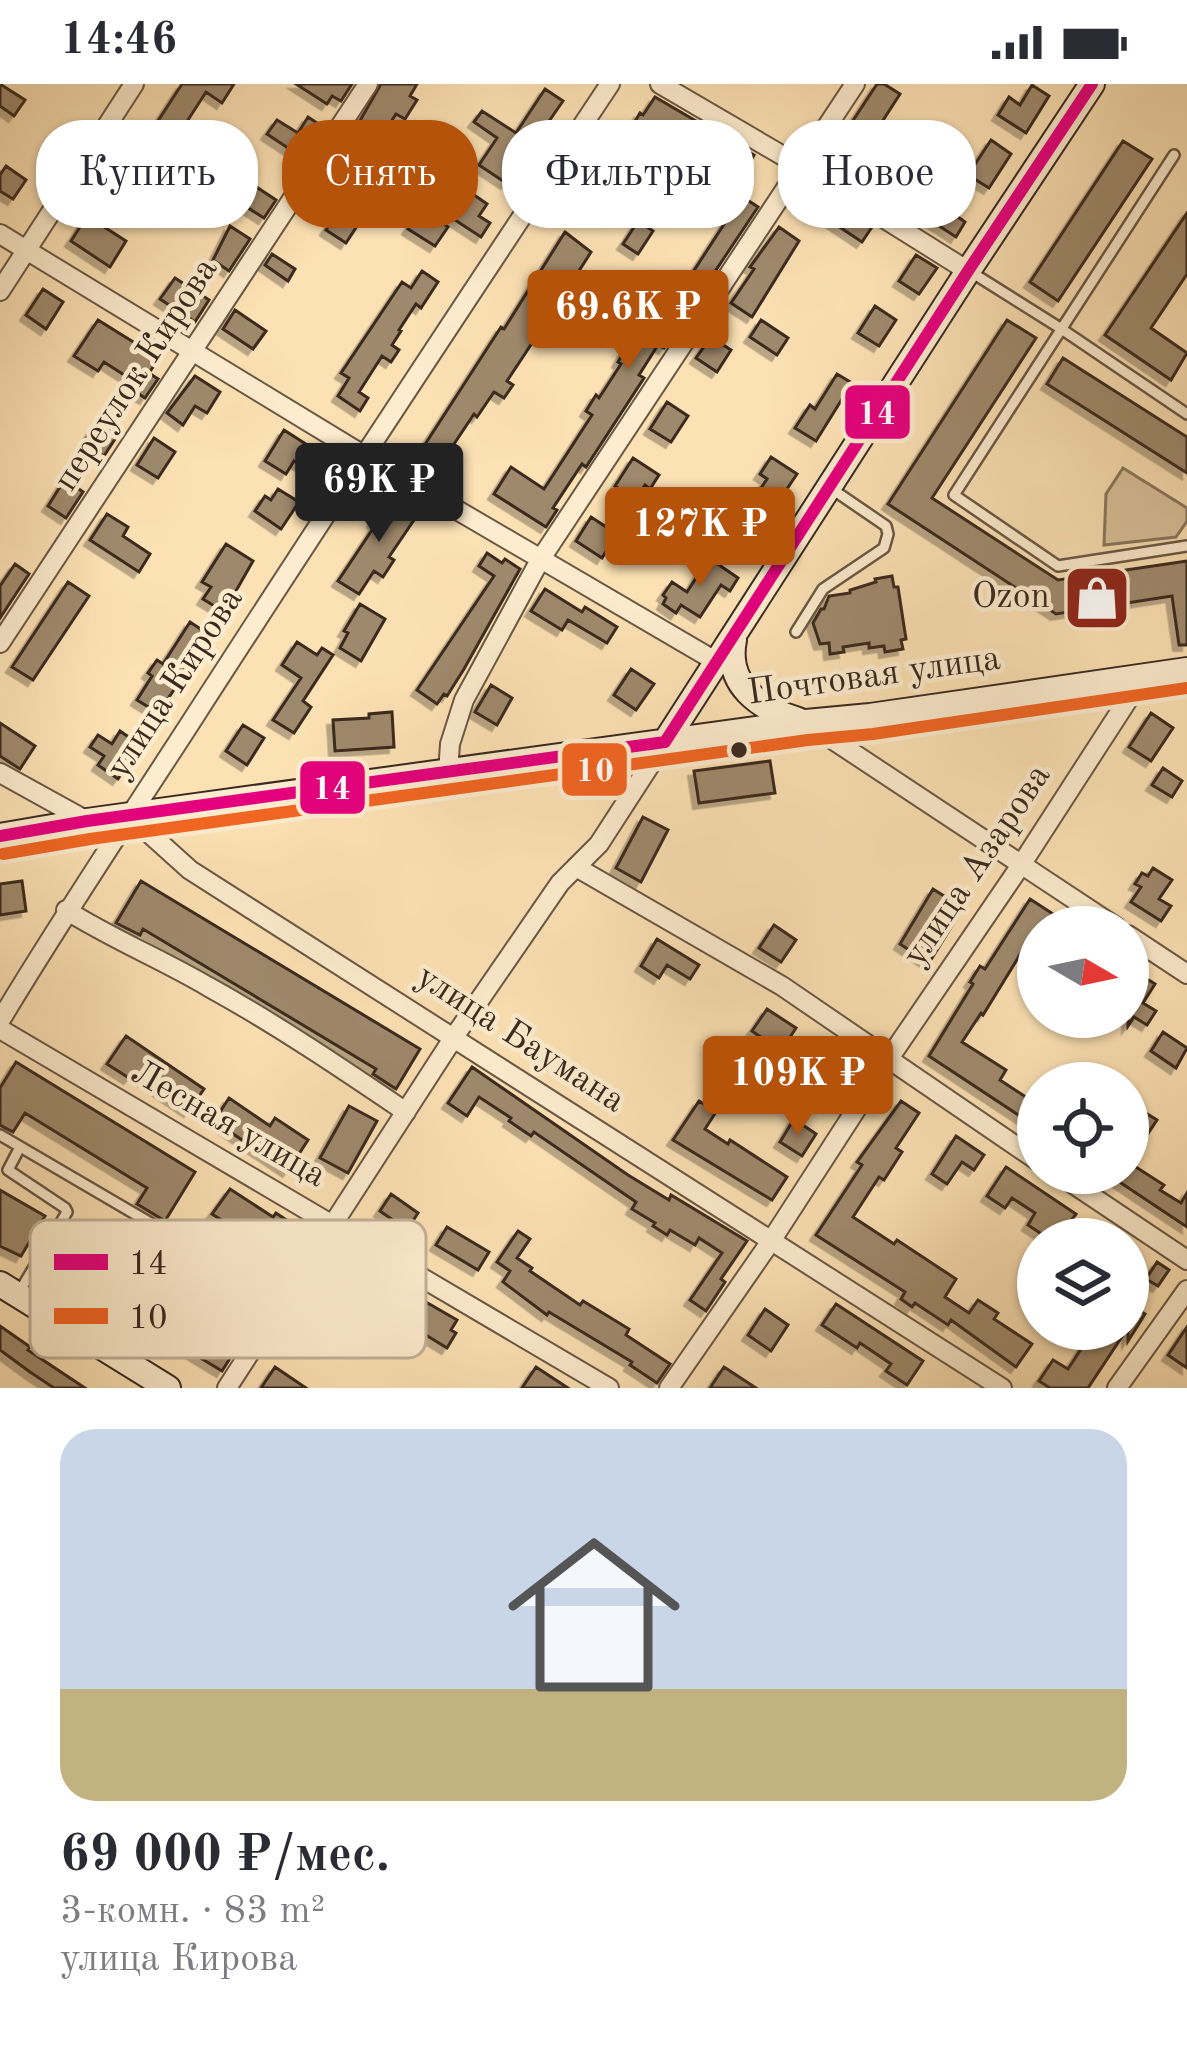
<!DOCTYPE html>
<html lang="ru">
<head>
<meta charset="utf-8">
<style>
  :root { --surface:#fff; --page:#f2f2f3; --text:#2b2b33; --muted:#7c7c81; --line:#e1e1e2; --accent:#b45309 }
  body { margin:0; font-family:"Old Standard TT",serif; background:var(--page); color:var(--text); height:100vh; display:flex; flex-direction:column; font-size:45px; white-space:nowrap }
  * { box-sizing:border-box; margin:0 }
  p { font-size:39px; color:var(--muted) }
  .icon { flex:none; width:66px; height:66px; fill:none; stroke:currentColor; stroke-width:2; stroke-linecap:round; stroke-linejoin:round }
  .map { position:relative; height:1304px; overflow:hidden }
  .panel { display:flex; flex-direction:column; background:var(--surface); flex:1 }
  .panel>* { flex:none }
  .top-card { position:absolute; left:36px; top:36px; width:1116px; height:108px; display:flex; gap:24px }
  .needle { width:78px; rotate:99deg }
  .buttons { position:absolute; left:1017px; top:822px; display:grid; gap:24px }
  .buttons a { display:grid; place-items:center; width:132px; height:132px; border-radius:50%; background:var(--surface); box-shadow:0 3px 9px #0004; font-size:60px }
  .price { position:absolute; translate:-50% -102px; padding:0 27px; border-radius:12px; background:var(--accent); color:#fff; font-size:39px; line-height:78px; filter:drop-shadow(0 3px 6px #0008) }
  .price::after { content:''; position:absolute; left:50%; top:72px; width:36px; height:27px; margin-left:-18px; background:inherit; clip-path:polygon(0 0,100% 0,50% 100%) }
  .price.active { background:#222; color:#fff }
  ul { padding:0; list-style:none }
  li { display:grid; align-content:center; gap:24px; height:636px; padding:0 60px }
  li+li { border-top:3px solid var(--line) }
  li span { display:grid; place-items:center; height:372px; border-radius:36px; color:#555 }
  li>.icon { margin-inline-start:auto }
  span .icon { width:216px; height:216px; fill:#fffc; stroke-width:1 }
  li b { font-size:51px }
  .pill { padding:0 42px; border-radius:48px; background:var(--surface); box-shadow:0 3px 9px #0004; font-size:42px; line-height:108px }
  .pill.active { background:var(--accent); color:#fff }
  .status { display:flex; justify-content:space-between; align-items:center; height:84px; padding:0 60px; background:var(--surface); direction:ltr }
  .status svg { height:33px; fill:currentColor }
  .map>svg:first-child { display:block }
  .green { fill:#dbc29b; stroke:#8a765d; stroke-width:3 }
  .building { fill:#9f896c; stroke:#3a291f; stroke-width:3; filter:url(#shadow) }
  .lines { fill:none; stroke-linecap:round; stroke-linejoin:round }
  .lane-casing { stroke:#6a5744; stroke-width:14 }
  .street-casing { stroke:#6a5744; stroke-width:22 }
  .secondary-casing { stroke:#3a291f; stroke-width:28 }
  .lane { stroke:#fdecce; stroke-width:9 }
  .street { stroke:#fdecce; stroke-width:18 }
  .secondary { stroke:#fdecce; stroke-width:24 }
  .bus-1-casing { stroke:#fdecce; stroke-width:21 }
  .bus-2-casing { stroke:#fdecce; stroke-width:21 }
  .bus-1 { stroke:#e5007d; stroke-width:12 }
  .bus-2 { stroke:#f26522; stroke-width:12 }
  .bus-dot { fill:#3a291f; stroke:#fdecce; stroke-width:4.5 }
  .labels { text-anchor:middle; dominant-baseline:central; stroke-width:9; stroke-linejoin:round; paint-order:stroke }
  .street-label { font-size:36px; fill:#3a291f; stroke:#fdecce }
  .poi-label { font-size:36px; fill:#3a291f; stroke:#fdecce; text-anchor:end }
  .key { fill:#fdecce; stroke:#c2b29a; stroke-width:3 }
  .key-label { font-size:33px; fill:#3a291f }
  .line-badge { stroke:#fdecce; stroke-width:4.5 }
  .badge-label { font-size:33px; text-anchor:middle; font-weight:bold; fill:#fff }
</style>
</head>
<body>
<div class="status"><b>14:46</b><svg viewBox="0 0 49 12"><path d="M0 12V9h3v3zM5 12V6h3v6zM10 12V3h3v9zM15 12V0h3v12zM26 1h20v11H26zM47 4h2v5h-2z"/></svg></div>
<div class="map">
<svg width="1187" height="1304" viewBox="0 0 1187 1304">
  <defs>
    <filter id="shadow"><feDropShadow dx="-5.5" dy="5.5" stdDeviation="0" flood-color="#0004"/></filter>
  </defs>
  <rect width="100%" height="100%" fill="#fce1b4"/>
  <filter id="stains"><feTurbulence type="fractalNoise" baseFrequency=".00167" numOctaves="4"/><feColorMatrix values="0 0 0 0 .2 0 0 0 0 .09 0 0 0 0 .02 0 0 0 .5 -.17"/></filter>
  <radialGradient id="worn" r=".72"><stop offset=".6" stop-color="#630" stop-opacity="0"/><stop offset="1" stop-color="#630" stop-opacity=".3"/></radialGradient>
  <path class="green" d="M1123,384L1187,424V437L1176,453L1104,461L1106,410Z"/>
  <path class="building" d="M0,0L25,16L14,32L0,22Z
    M182,0H234L222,19L206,8L177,53L156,40Z
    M296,0H352L341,17L332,12L327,20Z
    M381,0H417L410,12L417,16L405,35L396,30L378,58L384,62L373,79L369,76L345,114L324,100L349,63L346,61Z
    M877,0H884L900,10L869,58L873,60L852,92L827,76Z
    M1032,1L1049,12L1026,49L998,31L1009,13L1020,21Z
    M545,5L563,17L506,99L479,81L497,54L474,38L482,27L516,49Z
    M655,13L754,71L747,83L719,65L715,71L695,58L692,62L662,42L624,99L634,107L621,128L594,110L629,59L624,56L640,29L643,31Z
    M308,33L323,43L303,74L267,50L277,36L298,49Z
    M991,56L1011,70L989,104L968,91Z
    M1123,57L1152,75L1058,217L1030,198Z
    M140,63L165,80L149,104L145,102L132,122L111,109Z
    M6,82L26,96L13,115L0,107V91Z
    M246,96L276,116L264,134L234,115Z
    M726,102L758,123L664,264L658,261L639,291L644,294L586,383L582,380L553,424L557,426L546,443L494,410L511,383L544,405L592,331L586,327L596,311L599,314L621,280L618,278L652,219L667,228L730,131L714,120Z
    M467,106L487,120L479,132L490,139L481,153L449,132Z
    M942,106L958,117L951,128L965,138L956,153L924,132Z
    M838,122L872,143L862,158L829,136Z
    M341,123L361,136L346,159L326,146Z
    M421,125L448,143L435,162L408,145Z
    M1187,129V190L1151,244L1187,269L1171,296L1105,251Z
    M87,132L126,157L110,183L71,157Z
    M638,137L653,147L638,170L623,160Z
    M230,142L250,155L229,187L213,176Z
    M779,143L799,157L752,233L731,219L754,185L750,183Z
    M565,148L591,168L570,201L564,197L540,234L546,238L507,297L513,301L504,314L494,308L477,333L474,330L442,378L422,365L501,243L504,245Z
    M272,170L295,185L288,197L265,181Z
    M916,171L937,184L919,210L899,197Z
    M422,187L438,198L421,224L416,220L399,246L401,247L392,261L399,266L391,278L382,272L359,308L368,314L360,327L338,312L349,294L341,289L402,198L411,204Z
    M175,194L209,216L195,238L160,215Z
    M43,205L63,218L46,245L26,231Z
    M875,222L896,236L879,262L858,249Z
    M235,226L266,247L253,265L223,245Z
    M98,236L159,274L149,289L158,295L145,314L131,305L135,298L104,278L98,287L74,272Z
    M761,236L788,254L777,271L750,253Z
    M1007,236L1036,254L932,414L1058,496L1187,477V561H1179L1172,512L1056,530L888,420Z
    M711,253L731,266L717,288L696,274Z
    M1063,274L1187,353V389L1047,300Z
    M837,290L852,299L816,357L795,344L810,321L815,325Z
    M195,292L220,308L207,329L195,322L183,341L167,329Z
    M667,318L688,332L671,358L650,345Z
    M101,332L121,346L104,372L84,358Z
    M284,346L312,364L301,381L294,377L286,390L265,377Z
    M154,354L175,368L158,394L137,381Z
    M771,373L797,390L746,466L726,452L735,438L738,439L767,395L760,390Z
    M633,374L659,391L650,405L645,401L636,416L615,402Z
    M65,395L83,408L66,434L48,422Z
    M278,405L299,418L281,445L255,427L265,412L271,416Z
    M390,412L418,430L389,473L394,476L383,493L374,487L359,510L338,497L376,440L373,438Z
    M107,430L128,443L123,452L150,470L139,488L90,456Z
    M591,433L617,450L602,474L576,457Z
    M226,460L253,477L224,528L203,515L211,503L202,498Z
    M487,469L502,479L505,475L520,485L464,585L447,612L444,610L437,620L417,606L494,492L479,482Z
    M709,474L738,494L730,507L721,501L700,533L681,521L676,529L663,520L666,514L663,511L672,498L687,508Z
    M15,480L29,490L0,534V502Z
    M892,492L894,503H898L906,555L901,556L903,565L885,568L884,562L869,564V559L843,563L844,568L830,570L829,559L820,560L813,539L821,525H824L829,512L850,509V506L876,498L875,495Z
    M68,498L89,512L33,596L12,583Z
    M545,505L582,528L585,523L617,543L607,559L568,536L562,546L531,527Z
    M360,520L385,535L361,577L340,564L348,549L344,547Z
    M190,538L211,552L158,629L137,616L152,592L148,589L157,576L163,580Z
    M297,558L317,571L322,564L333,571L303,617L311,623L294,649L273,636L301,594L282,581Z
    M631,585L654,600L636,626L614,611Z
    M491,601L512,614L497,641L475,628Z
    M392,628L394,663L335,667L333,636L369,634V630Z
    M1151,629L1173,644L1151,677L1129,663Z
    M0,639L35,662L20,685L0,672Z
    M243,641L264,654L247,681L226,667Z
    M120,647L140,661L118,695L98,681L104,672L90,663L98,651L112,660Z
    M770,677L775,709L699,719L694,687Z
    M1163,684L1182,697L1172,713L1152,701Z
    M643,733L668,746L641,798L616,784Z
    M1153,784L1172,796L1159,815L1171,822L1161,837L1131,818L1141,803L1135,800L1142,789L1148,792Z
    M22,797L26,827L0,831V800Z
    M141,797L420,965L396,1005L373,990L376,985L143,845L140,851L116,839Z
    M933,805L963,824L929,879L900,860Z
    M1030,815L1073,843H1037L983,931L981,929L962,958L1006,986L1000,996L1038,1021V1044L929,972L973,900L970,898L980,882L985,885Z
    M774,841L796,856L781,878L759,864Z
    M657,855L699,881L690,895L667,881L659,894L641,882Z
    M1128,883L1155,900L1143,919L1156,927L1147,941L1134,933L1128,942Z
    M767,925L796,944L781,967L752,947Z
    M1163,948L1187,964L1176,984L1151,967Z
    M126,952L204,1005L189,1027L133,989L129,994L107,980Z
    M840,970L862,985L847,1007L825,992Z
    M16,978L195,1088L165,1137L137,1120L147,1104L25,1029L13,1048L0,1041V1004Z
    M472,983L628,1091L669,1116L671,1111L747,1157L721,1195L725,1198L706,1227L690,1216L722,1169L699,1154L695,1161L670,1146L667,1151L653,1142L655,1139L632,1125L636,1118L534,1048L531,1052L509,1037L511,1034L479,1013L467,1032L448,1019Z
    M229,1014L270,1042L275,1034L308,1056L288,1087L214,1037Z
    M699,1017L716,1028L705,1045L728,1060L730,1056L787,1093L772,1116L673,1056Z
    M901,1017L919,1029L896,1064L902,1068L884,1096L879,1093L853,1133L894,1160L897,1156L956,1195L945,1213L969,1229L978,1216L998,1229L994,1235L1032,1260L1016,1283L951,1236L948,1241L915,1219L912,1223L901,1215L905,1208L816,1151L862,1081L857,1078Z
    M1128,1018L1157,1036L1143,1057L1128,1047Z
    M349,1022L377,1037L348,1089L320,1074Z
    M794,1035L816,1050L802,1072L780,1058Z
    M956,1052L984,1071L974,1086L962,1078L947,1100L932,1090Z
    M1128,1078L1164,1101L1160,1106L1181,1119L1187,1109V1143L1106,1089H1128Z
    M1006,1083L1076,1130L1070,1138L1096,1155H1049L1028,1141L1035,1129L1012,1114L1005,1124L987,1112Z
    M230,1105L273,1133L276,1129L306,1149L287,1177L212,1130Z
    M0,1106L45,1132L21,1172L0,1162Z
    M391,1110L418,1129L407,1146L380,1127Z
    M447,1143L489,1168L478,1186L436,1161Z
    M518,1147L530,1155L517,1174L532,1184L530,1187L580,1221L583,1217L629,1245L626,1251L670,1280L657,1299L630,1281L632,1278L549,1228L547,1231L503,1198L510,1187L497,1178Z
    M1157,1178L1169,1186L1158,1202L1146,1195Z
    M164,1213L239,1260L222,1287L146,1241Z
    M419,1214L457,1236L451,1246L456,1249L447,1264L421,1248L418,1253L402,1243Z
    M1128,1219L1145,1230L1128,1257Z
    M836,1220L923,1277L907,1301L886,1287L891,1280L860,1259L857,1264L822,1241Z
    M765,1225L788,1241L771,1267L748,1251Z
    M0,1242L30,1263L28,1266L85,1304H54L30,1288L0,1266Z
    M1187,1243V1284L1168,1271Z
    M1094,1245H1127L1088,1304H1050L1039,1297L1053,1276L1068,1285Z
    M275,1283L306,1304H261Z
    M536,1283L568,1304H522Z
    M724,1283L756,1304H710Z"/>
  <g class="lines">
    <g class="lane-casing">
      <path id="lane" d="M1174,71L954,411L1058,482L1187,462
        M971,188L1060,244L1187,330
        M796,548L823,505L884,464L888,450L886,442L829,403
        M0,1051L164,1147
        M18,1210L67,1128L65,1124L8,1086L20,1063"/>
    </g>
    <g class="street-casing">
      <path id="street" d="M660,0L802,83L968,187
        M0,150L363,371L717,578
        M0,207L134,0
        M0,559L368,0
        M806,638L1116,843
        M0,689L87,737
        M448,689L450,660L464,616L540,476L855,0
        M130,732L190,786L1002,1304
        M576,783L782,902L1038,1077
        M66,826C112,855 161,875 207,902C276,940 341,984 406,1028
        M1128,851L1187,890
        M0,937C61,835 127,737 191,638C329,424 469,212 610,0
        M0,945L609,1304
        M1057,1089L1187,1176
        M227,1304L454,953L560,799L599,760L665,658
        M669,1304L771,1157L888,976L1021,781L1129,614L1137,593
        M1117,1304L1187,1206"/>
    </g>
    <g class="secondary-casing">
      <path id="secondary" d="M734,556C725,601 759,624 798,636
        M665,658L968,187L1092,0
        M0,752L87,737L806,638L870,632L1187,586
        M0,1200L168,1304"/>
    </g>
    <use href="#lane" class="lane"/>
    <use href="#street" class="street"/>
    <use href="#secondary" class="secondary"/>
    <g class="bus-1-casing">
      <path id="bus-1" d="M665,658L968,187L1092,0
        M0,752L87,737L665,658"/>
    </g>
    <g class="bus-2-casing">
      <path id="bus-2" d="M3,770L90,755L808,656L873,650L1187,604"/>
    </g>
    <use href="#bus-1" class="bus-1"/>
    <use href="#bus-2" class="bus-2"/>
  </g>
  <defs>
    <g id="shop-square" transform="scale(3.45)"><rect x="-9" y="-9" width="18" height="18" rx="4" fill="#8f2418" stroke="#fdecce"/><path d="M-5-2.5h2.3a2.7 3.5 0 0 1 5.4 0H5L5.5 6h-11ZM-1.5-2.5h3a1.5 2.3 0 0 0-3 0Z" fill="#fff"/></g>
  </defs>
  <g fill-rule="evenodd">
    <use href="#shop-square" x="1097" y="514"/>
  </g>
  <circle class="bus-dot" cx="739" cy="666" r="10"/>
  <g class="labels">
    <g class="street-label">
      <text transform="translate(137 291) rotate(-57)">переулок Кирова</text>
      <text transform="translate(874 593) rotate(-8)">Почтовая улица</text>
      <text transform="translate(176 600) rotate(-57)">улица Кирова</text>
      <text transform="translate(978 782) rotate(-56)">улица Азарова</text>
      <text transform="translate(520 956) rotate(33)">улица Баумана</text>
      <text transform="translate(228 1041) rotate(30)">Лесная улица</text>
    </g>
    <g class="poi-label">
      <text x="1050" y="514">Ozon</text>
    </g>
  </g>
  <rect x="30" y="1136" width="396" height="138" rx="18" class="key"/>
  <rect x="54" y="1170" width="54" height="16" fill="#e5007d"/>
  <rect x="54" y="1224" width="54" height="16" fill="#f26522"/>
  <g class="key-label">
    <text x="129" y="1190">14</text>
    <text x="129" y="1244">10</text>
  </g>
  <g class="line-badge">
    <rect x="843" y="299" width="69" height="58" rx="12" fill="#e5007d"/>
    <rect x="560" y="657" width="69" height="57" rx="12" fill="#f26522"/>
    <rect x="298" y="675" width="69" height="57" rx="12" fill="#e5007d"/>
  </g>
  <g class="badge-label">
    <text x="877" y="340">14</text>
    <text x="595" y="697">10</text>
    <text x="332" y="715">14</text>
  </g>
  <rect width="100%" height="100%" filter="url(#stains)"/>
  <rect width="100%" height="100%" fill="url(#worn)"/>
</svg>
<div class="buttons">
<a><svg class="needle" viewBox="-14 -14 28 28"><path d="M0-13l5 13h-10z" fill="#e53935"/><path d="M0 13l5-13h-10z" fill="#7c7c81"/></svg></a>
<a><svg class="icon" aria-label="locate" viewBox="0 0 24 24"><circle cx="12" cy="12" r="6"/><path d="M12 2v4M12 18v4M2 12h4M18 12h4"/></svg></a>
<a><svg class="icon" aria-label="layers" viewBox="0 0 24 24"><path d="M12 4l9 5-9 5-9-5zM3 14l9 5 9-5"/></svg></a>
</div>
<b class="price" style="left:628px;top:288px">69.6K ₽</b>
<b class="price active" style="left:379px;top:461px">69K ₽</b>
<b class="price" style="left:700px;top:505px">127K ₽</b>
<b class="price" style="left:798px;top:1054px">109K ₽</b>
<div class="top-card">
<a class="pill">Купить</a>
<a class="pill active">Снять</a>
<a class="pill">Фильтры</a>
<a class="pill">Новое</a>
</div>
</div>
<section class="panel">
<ul>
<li><span style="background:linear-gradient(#c9d6e8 70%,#c2b280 0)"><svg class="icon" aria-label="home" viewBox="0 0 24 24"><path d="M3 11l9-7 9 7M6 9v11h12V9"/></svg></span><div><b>69 000 ₽/мес.</b><p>3-комн. · 83 m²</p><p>улица Кирова</p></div></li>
</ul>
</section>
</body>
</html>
